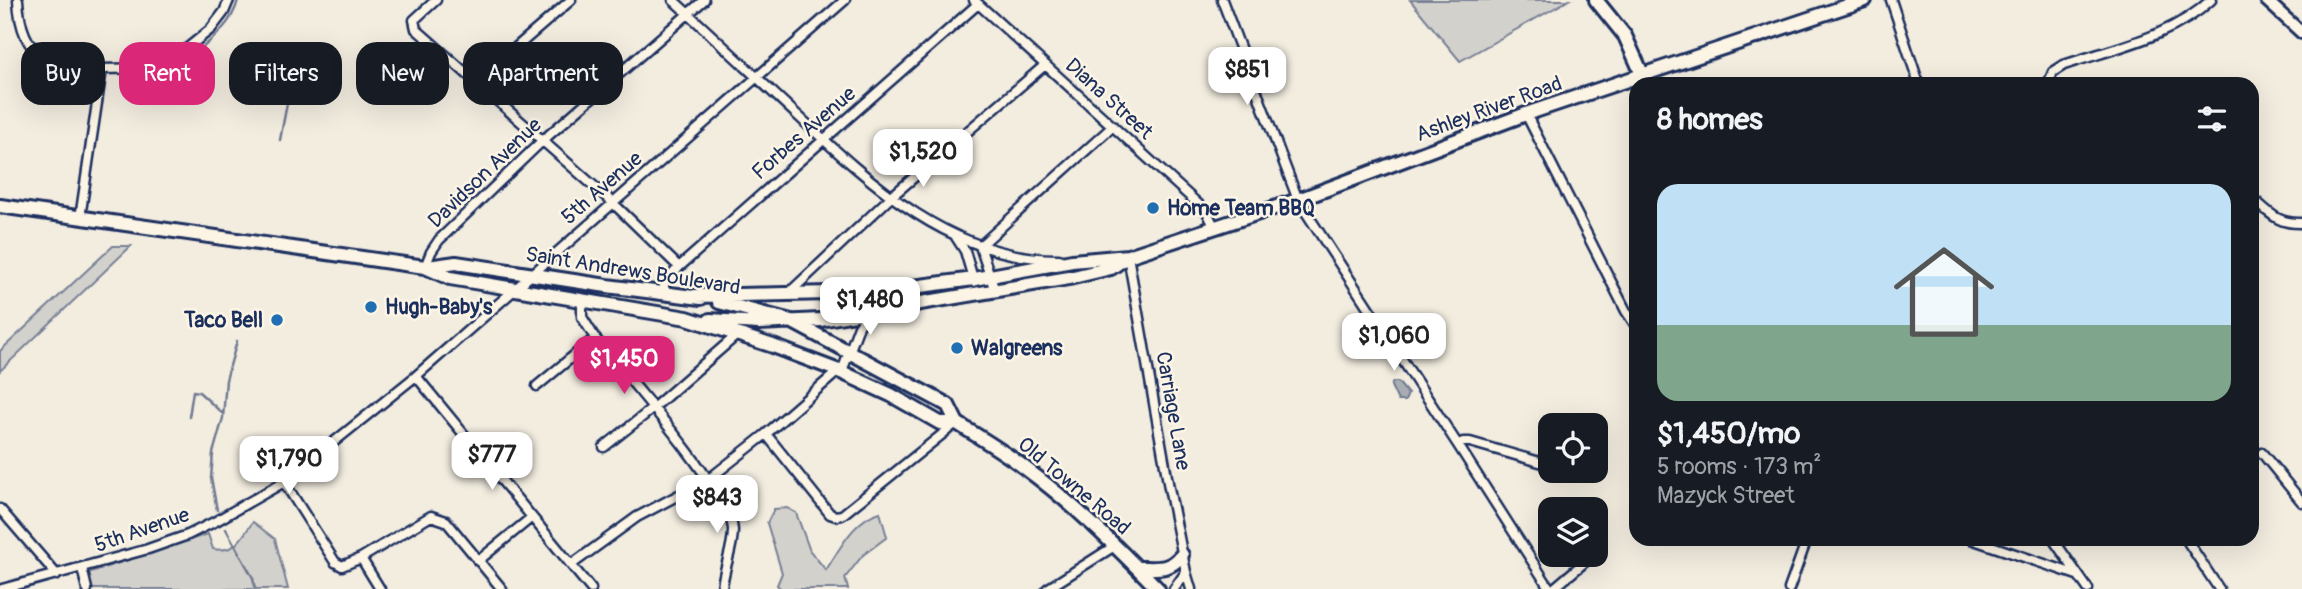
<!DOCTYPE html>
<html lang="en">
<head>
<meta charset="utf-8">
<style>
  :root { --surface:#171b24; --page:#20242c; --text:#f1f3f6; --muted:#9ea1a6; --line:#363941; --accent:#db2777 }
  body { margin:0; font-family:Pangolin,sans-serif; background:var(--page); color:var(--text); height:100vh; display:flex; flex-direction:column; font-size:26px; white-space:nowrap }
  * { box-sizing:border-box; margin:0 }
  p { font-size:23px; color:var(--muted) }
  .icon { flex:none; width:38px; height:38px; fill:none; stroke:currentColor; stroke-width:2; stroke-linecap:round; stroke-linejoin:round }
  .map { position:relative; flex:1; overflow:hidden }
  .side { position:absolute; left:1629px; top:77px; width:630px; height:469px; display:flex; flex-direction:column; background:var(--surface); border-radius:21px; box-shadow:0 7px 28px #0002 }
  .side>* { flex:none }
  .guide { position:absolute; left:21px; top:42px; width:665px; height:63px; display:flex; gap:14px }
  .fabs { position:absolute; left:1538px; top:413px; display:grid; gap:14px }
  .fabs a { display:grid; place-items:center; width:70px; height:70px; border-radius:14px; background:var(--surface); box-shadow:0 7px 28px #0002; font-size:35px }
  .price { position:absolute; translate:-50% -60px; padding:0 16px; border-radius:14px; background:#fff; color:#222; font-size:23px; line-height:46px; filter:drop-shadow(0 2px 4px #0008) }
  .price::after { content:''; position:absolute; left:50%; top:42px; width:21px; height:16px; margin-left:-10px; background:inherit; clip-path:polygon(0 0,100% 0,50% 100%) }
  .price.current { background:var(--accent); color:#fff }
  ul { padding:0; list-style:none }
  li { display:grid; align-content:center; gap:14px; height:371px; padding:0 28px }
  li+li { border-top:2px solid var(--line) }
  li span { display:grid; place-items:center; height:217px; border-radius:21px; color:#555 }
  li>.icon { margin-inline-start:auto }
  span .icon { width:126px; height:126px; fill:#fffc; stroke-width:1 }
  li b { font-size:30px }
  h2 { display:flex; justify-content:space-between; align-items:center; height:84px; padding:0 28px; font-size:30px }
  .tag { padding:0 24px; border-radius:21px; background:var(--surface); box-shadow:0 7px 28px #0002; font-size:24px; line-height:63px }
  .tag.current { background:var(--accent); color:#fff }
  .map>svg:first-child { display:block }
  .green { fill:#d3d1cc; stroke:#778095; stroke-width:2 }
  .water { fill:#a9acb3; stroke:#707a91; stroke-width:2 }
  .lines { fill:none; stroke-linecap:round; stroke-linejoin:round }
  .stream { stroke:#707a91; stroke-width:2.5 }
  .minor-casing { stroke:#1b2f5e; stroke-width:13 }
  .tertiary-casing { stroke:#1b2f5e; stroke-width:16 }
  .secondary-casing { stroke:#1b2f5e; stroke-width:18 }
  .primary-casing { stroke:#1b2f5e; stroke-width:18 }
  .minor { stroke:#fcf5e5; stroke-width:8 }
  .tertiary { stroke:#fcf5e5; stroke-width:10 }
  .secondary { stroke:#fcf5e5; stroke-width:12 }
  .primary { stroke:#fcf5e5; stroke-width:12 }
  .poi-dot { fill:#1f6fb2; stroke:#fcf5e5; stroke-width:2.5 }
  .labels { text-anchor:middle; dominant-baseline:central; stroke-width:5; stroke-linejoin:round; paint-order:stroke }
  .street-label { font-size:21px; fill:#1b2f5e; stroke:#fcf5e5 }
  .poi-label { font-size:21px; font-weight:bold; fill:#1b2f5e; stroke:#fcf5e5; text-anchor:start }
</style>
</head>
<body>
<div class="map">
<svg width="2302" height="589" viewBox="0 0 2302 589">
  <rect width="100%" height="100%" fill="#f3ede0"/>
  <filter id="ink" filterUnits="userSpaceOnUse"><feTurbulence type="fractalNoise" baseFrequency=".0143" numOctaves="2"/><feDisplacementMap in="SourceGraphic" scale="14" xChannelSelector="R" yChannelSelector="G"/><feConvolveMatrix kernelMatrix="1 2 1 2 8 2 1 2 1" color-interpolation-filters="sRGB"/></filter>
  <g filter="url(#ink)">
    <path class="green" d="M1410,0H1569L1460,61Z
      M113,246H131L0,371V351Z
      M787,508L796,513L810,551L826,570C840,549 853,520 880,512L887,537L863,555L845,578L848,589H781L777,585L782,573L767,523L774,509Z
      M253,522L275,539L288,589H92L88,573L208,534L213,549C236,553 240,539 253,522Z"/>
    <path class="water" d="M1393,382H1398L1408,394L1405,401H1398L1391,386Z"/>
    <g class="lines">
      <path class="stream" d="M185,62C205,45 232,27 238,0
        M280,140L289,93L295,85
        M189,417L193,391L199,392L222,413
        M217,510L211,478L213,453L223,418L226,380L237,341
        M226,529L253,578L255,589"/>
      <g class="minor-casing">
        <path id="minor" d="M18,0C19,21 24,45 43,57L102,69L155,68L175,58L211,29L224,12L229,0
          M436,0L414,20L416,29L612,202L679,267
          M673,0C714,37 754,75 795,113C869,182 951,260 1059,259
          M974,0L1207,212L1215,228
          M1222,0L1298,200L1458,445L1550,589
          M1891,0L1919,84
          M477,81L571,0
          M2048,84L2053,72L2064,65C2114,48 2172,37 2211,0
          M1526,114L1626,311L1636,326
          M2252,198C2270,213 2277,224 2302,223
          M80,218L102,69
          M956,237L965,251L974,282
          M980,246L1113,126
          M980,246L995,291
          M1125,256H1128L1169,488L1186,572L1174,589
          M425,267L431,252L439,240L542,141L704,0
          M664,293V284L679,267L978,4
          M789,293L891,197L1045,65
          M582,299V317L595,338C622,371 732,495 733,530C733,550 723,569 722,589
          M416,376L591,589
          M537,386L595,338
          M766,434L830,514L836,516L842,515L955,424
          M1458,445L1463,442H1470L1550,465
          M604,447L652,409L738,334
          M2262,453L2302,502
          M1572,471L1584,474
          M284,482L335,562L342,566L361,558L380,589
          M0,509L57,575
          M1971,539L2077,575
          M2053,539L2088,589
          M2186,539L2219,589
          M361,558L431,516L446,521L502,589
          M478,561L532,517
          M571,565L637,517L709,479L766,434L844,366L859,326L869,312
          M82,568L87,589
          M1186,572L1191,589
          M2,589L148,549L188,535L216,521L284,482L416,376L845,0
          M1047,589L1116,545
          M1553,589L1593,555
          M1789,589L1807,539"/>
      </g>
      <g class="tertiary-casing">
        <path id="tertiary" d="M2266,0L2302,33"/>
      </g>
      <g class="secondary-casing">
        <path id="secondary" d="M1596,0L1625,36L1643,76"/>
      </g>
      <g class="primary-casing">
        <path id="primary" d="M0,206L425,267L450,278L687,318L773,346L839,371L891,395L940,423H957
          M428,267L456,263L607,286L701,298
          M695,296L874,292L974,279L1072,261L1128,256L1298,200L1526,114L1865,0
          M719,302L791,321L948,405L957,423
          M710,320L759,323L820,320L1069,278L1111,268L1125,258
          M957,423C980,438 1003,451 1025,468C1074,504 1116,546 1158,589
          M1138,568C1158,568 1169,571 1182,555"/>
      </g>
      <use href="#minor" class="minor"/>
      <use href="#tertiary" class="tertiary"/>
      <use href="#secondary" class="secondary"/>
      <use href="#primary" class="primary"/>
    </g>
  </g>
  <g class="poi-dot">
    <circle cx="1153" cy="208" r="7"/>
    <circle cx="371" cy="307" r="7"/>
    <circle cx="277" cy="320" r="7"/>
    <circle cx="957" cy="348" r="7"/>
  </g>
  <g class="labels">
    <g class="street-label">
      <text transform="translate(1109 99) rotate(42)">Diana Street</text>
      <text transform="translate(1489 109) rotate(-20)">Ashley River Road</text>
      <text transform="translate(804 133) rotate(-41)">Forbes Avenue</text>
      <text transform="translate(485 173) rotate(-44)">Davidson Avenue</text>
      <text transform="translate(602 188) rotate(-41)">5th Avenue</text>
      <text transform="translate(633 271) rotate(9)">Saint Andrews Boulevard</text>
      <text transform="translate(1173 411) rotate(80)">Carriage Lane</text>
      <text transform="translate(1074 486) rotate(40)">Old Towne Road</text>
      <text transform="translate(142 530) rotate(-19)">5th Avenue</text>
    </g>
    <g class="poi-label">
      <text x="1167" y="208">Home Team BBQ</text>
      <text x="385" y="307">Hugh-Baby's</text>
      <text x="263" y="320" text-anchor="end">Taco Bell</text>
      <text x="971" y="348">Walgreens</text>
    </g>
  </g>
</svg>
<div class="fabs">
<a><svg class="icon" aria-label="locate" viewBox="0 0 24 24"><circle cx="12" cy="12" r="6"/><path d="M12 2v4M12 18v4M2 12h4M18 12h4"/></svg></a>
<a><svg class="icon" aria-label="layers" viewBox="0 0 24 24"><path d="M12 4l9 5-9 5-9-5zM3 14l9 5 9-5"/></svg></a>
</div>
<b class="price" style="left:1247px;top:107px">$851</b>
<b class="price" style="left:923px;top:189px">$1,520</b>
<b class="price" style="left:870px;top:337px">$1,480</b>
<b class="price" style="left:1394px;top:373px">$1,060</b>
<b class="price current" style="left:624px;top:396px">$1,450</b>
<b class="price" style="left:492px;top:492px">$777</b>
<b class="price" style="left:289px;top:496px">$1,790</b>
<b class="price" style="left:717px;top:535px">$843</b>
<div class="guide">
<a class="tag">Buy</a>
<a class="tag current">Rent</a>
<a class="tag">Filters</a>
<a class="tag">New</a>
<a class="tag">Apartment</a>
</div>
<section class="side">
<h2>8 homes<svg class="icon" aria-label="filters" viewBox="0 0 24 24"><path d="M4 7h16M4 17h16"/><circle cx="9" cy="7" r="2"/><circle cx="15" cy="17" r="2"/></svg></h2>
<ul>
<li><span style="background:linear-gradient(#bfe0f5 65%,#7fa58c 0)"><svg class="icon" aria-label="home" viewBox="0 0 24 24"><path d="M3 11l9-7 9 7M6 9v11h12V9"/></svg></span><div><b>$1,450/mo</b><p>5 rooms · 173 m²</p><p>Mazyck Street</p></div></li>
</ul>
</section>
</div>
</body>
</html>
